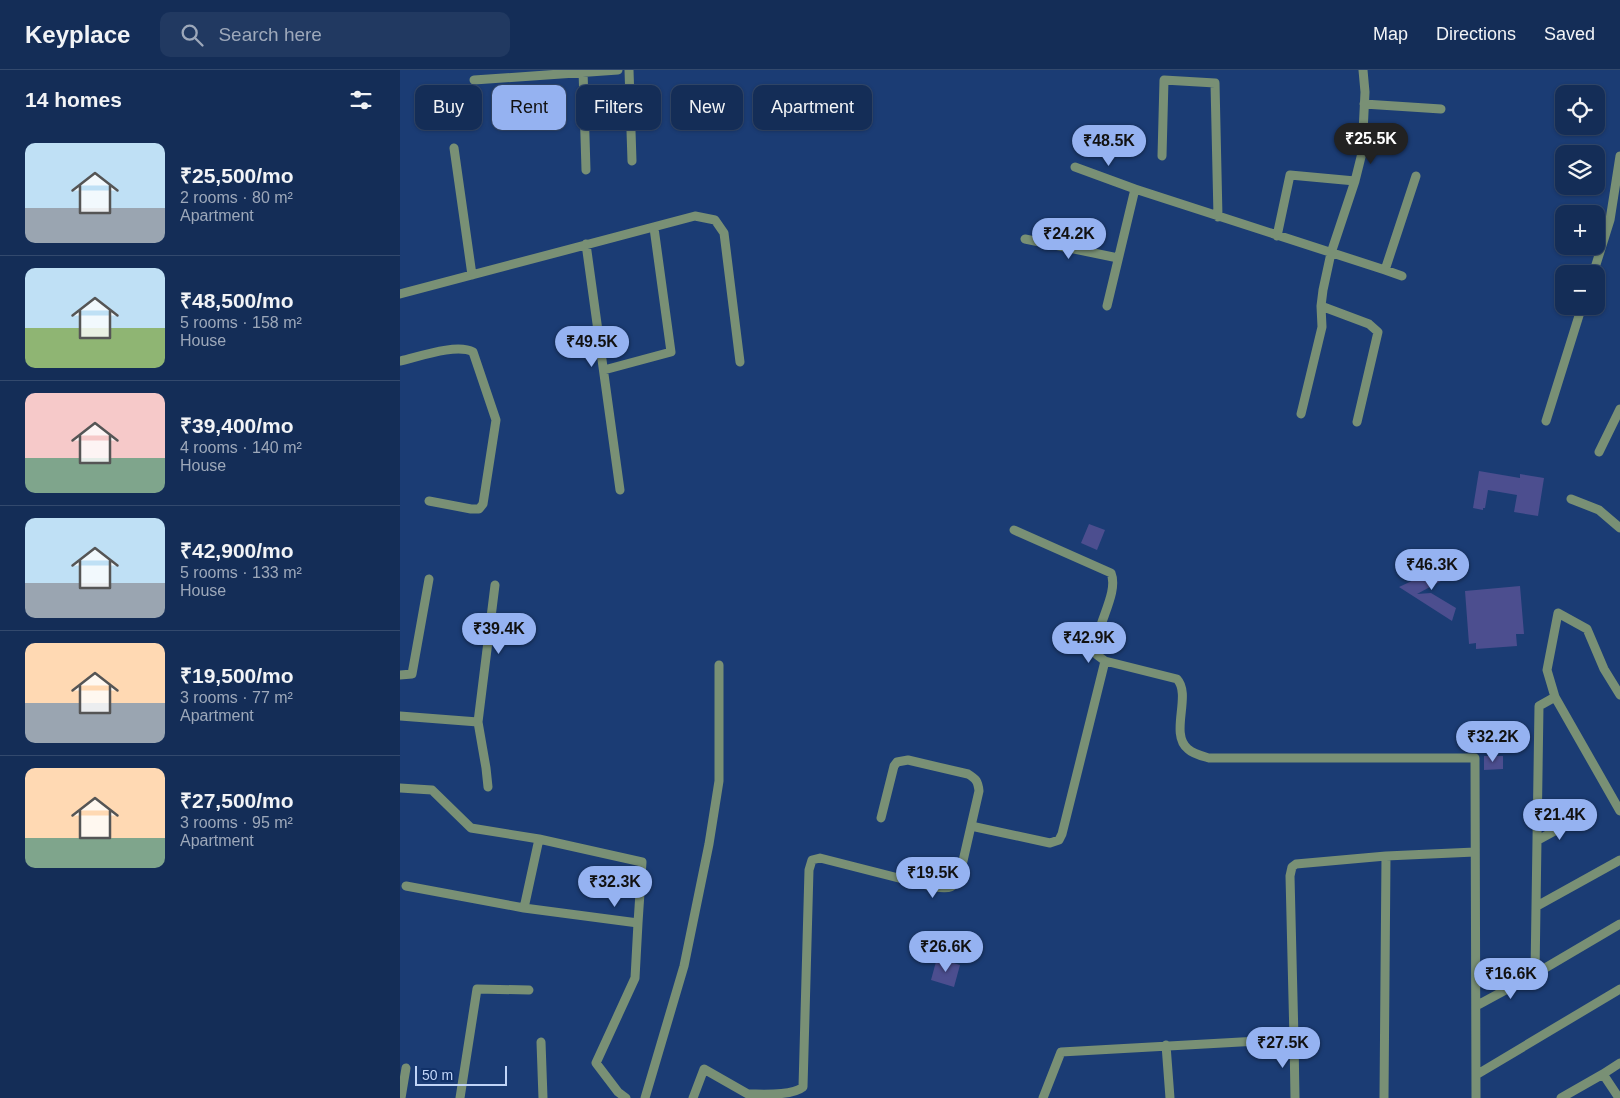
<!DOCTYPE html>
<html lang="en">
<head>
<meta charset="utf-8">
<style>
  :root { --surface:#142d57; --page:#213961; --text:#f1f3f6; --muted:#9da8ba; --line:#33496d; --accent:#95b2f1 }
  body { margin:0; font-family:Helvetica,sans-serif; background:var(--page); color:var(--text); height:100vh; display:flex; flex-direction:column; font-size:19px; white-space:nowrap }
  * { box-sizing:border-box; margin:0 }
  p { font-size:16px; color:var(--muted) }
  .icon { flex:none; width:28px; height:28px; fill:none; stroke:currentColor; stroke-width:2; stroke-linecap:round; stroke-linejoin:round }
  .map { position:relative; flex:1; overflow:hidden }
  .sheet { display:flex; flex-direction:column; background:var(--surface); width:400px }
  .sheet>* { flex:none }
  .top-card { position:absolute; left:15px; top:15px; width:475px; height:45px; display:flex; gap:10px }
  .tools { position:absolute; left:1155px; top:15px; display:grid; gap:10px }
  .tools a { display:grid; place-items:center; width:50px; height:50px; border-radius:10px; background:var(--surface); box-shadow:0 1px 4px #0004,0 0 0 1px var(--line); font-size:25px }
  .scale { position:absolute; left:15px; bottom:12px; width:92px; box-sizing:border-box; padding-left:5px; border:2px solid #c1d5f7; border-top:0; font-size:14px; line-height:18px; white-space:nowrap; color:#c1d5f7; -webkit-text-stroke:4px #113168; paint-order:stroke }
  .price { position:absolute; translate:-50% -42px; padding:0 11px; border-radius:18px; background:var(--accent); color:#111; font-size:16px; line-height:32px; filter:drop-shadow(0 1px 2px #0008) }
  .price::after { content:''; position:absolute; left:50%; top:30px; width:15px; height:11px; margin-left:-8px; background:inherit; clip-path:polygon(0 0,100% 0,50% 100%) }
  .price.selected { background:#222; color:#fff }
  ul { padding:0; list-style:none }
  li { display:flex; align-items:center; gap:15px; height:125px; padding:0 25px }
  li+li { border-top:1px solid var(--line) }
  li span { display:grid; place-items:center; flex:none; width:140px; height:100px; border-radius:10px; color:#555 }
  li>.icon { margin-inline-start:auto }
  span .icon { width:60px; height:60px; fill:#fffc; stroke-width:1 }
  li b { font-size:21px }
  h2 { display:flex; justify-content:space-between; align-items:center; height:60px; padding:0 25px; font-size:21px }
  .chip { padding:0 18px; border-radius:10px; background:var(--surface); box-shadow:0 1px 4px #0004,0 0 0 1px var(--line); font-size:18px; line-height:45px }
  .chip.selected { background:var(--accent); color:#111 }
  header { display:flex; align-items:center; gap:30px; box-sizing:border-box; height:70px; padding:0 25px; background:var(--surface); border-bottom:1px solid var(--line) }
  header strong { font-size:24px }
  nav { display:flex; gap:28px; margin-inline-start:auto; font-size:18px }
  .search { width:350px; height:45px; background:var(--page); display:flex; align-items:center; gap:12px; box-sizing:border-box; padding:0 18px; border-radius:10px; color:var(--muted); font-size:19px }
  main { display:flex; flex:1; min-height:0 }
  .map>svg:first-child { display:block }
  .building { fill:#4c4e8f }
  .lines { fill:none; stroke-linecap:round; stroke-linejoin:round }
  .minor { stroke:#799075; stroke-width:9 }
</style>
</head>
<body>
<header>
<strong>Keyplace</strong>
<div class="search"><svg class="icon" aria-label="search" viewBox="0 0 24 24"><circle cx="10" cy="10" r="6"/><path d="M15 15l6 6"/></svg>Search here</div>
<nav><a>Map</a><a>Directions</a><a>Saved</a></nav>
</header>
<main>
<section class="sheet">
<h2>14 homes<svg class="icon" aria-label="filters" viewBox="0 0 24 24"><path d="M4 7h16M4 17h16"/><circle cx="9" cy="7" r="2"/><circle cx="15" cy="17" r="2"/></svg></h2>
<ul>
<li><span style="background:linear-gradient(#bfe0f5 65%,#9aa5b1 0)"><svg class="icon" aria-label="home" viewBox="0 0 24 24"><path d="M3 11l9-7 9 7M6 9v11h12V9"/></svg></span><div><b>₹25,500/mo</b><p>2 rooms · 80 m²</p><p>Apartment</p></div></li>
<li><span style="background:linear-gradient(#bfe0f5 60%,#8fb573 0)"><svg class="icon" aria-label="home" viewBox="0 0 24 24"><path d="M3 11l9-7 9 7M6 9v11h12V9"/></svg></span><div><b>₹48,500/mo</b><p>5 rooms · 158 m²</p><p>House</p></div></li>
<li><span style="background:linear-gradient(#f6c9c9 65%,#7fa58c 0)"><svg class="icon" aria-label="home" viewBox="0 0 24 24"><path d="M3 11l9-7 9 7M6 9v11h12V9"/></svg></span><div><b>₹39,400/mo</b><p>4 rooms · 140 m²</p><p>House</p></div></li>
<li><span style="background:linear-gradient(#bfe0f5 65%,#9aa5b1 0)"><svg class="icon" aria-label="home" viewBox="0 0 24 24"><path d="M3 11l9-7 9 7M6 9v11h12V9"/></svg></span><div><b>₹42,900/mo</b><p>5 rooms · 133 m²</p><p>House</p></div></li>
<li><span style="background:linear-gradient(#ffd9b3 60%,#9aa5b1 0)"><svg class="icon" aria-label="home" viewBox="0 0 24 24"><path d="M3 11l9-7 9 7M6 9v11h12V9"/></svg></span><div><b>₹19,500/mo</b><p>3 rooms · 77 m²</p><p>Apartment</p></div></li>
<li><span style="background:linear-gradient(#ffd9b3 70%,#7fa58c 0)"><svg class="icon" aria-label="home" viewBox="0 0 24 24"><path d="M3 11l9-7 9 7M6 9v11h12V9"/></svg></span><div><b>₹27,500/mo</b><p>3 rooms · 95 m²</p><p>Apartment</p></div></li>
</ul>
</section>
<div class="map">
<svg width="1220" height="1028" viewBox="0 0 1220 1028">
  <rect width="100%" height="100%" fill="#1b3c74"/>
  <path class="building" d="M1079,401L1120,408V404L1144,408L1138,446L1114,442L1117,425L1088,420L1085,438H1083V440L1073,438Z
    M689,454L705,460L697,480L681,473Z
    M1050,493L1052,505L1017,524L1031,523L1056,538L1052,551L999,517Z
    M1120,516L1124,564H1116L1117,576L1076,579V573L1069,574L1065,521Z
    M1084,686H1103V699L1084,700Z
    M537,888L560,895L554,917L531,910Z"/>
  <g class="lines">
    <path class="minor" d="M183,0L186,100
      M229,0L232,91
      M74,10L218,0
      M964,34L1041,39
      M54,78L72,205
      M762,86L764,10L815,13L818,147
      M675,97L735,119
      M877,166L890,105L955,111
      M625,169L718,188
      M186,174L220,420
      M985,200L1002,206
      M1193,204L1210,150L1220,86
      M0,224L295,146L315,150L324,163L340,292
      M707,236L735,119L985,200L1016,106
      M921,236L969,254L978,262L957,352
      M0,291C18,287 57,273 73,282L96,350L83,434L79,439H71L29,431
      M204,300L271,282L254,158
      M901,344L922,257L921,236L923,220L931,183L955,111L962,83L965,22L963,0
      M1146,351L1182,236
      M1199,382L1220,339
      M1171,429L1199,440L1220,458
      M614,460L711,503C720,525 691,561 697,585L705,591L777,609C792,625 769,664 788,679C793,684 802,686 809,688H1075L1076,1028
      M0,605L12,604L29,509
      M1155,627L1147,600L1158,543L1187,559L1204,599L1220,625
      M0,646L78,652L86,698L88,717
      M78,652L95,515
      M0,718L32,720L71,758L139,769L124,838L238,853L235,908L196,993L218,1022L226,1028
      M571,756L650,773L659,770L662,764L705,591
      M139,769L242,792L238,853
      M1138,770L1171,752
      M6,816L124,838
      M1137,836L1220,790
      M1135,904L1139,636L1155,627L1220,741
      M1076,936L1135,904L1220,854
      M894,969L895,1028
      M141,972L143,1028
      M766,975L770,1028
      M1076,1005L1220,919
      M349,1024C363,1024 392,1026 403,1017L409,800L412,790L420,788L534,817C550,819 554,819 560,804L579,721C578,711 576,709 568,704L508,690L497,692L494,696L481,748
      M1,1028L6,998
      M60,1028L77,919L129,920
      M245,1028L284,896L309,774L319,711V595
      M293,1028L304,999L353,1027
      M643,1028L661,982L894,969L890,806L892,797L896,794L986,786L1075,782
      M984,1028L986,786
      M1161,1028L1203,1004
      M1219,1028L1203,1004L1220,993"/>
  </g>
</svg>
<div class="tools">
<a><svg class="icon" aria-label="locate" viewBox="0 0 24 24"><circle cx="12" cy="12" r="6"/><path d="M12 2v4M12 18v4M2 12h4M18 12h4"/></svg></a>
<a><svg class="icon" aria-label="layers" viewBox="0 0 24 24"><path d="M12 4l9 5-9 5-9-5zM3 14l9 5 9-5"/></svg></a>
<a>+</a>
<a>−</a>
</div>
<div class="scale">50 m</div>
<b class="price selected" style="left:971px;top:95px">₹25.5K</b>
<b class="price" style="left:709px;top:97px">₹48.5K</b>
<b class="price" style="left:669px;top:190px">₹24.2K</b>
<b class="price" style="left:192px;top:298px">₹49.5K</b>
<b class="price" style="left:1032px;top:521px">₹46.3K</b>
<b class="price" style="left:99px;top:585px">₹39.4K</b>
<b class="price" style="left:689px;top:594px">₹42.9K</b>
<b class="price" style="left:1093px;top:693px">₹32.2K</b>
<b class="price" style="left:1160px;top:771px">₹21.4K</b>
<b class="price" style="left:533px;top:829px">₹19.5K</b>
<b class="price" style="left:215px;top:838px">₹32.3K</b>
<b class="price" style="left:546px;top:903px">₹26.6K</b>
<b class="price" style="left:1111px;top:930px">₹16.6K</b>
<b class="price" style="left:883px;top:999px">₹27.5K</b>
<div class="top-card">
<a class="chip">Buy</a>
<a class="chip selected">Rent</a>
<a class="chip">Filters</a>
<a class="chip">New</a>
<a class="chip">Apartment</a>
</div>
</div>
</main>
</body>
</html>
